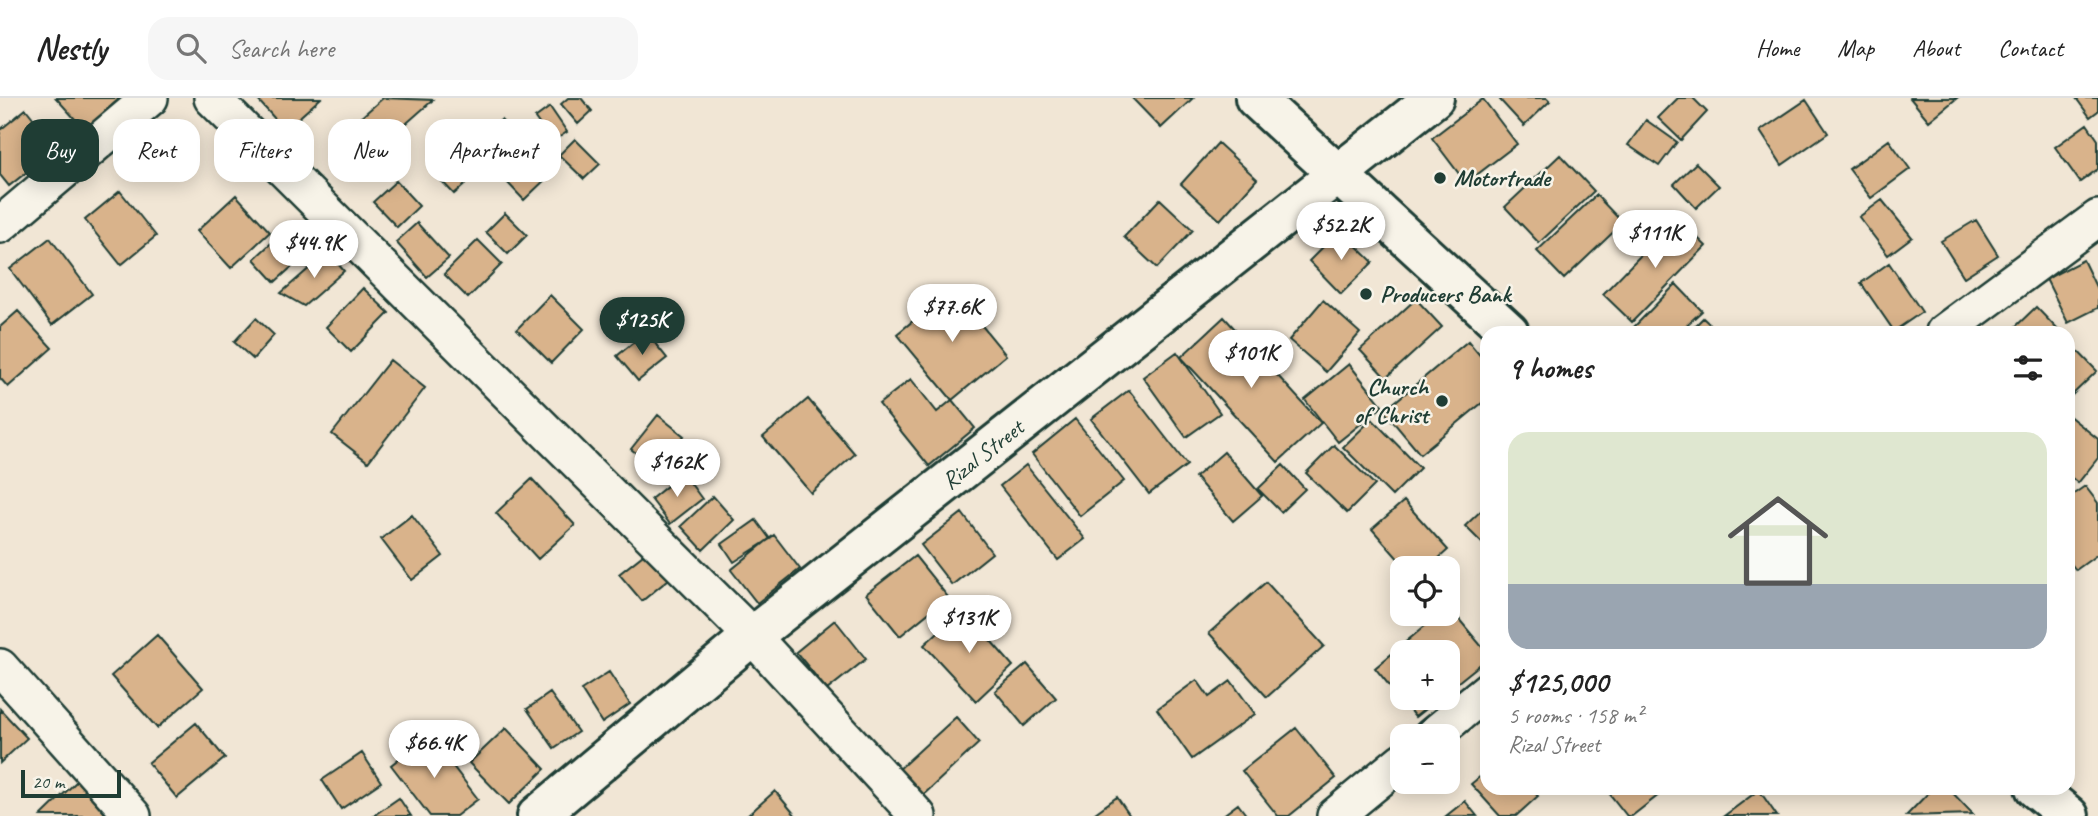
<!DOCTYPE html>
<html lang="en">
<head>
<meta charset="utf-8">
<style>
  :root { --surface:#fff; --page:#f6f6f6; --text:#222; --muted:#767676; --line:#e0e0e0; --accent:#1f3d34 }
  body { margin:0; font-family:Caveat,sans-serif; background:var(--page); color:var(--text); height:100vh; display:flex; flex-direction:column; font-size:26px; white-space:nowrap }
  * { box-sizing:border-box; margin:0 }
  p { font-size:23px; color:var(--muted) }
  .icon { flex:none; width:38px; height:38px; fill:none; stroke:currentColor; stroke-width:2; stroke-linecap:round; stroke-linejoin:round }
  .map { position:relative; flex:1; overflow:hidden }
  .sheet { position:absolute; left:1480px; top:228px; width:595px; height:469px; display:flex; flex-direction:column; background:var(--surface); border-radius:21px; box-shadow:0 4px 18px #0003 }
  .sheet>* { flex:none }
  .guide { position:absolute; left:21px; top:21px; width:665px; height:63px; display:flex; gap:14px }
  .fabs { position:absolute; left:1390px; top:458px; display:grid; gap:14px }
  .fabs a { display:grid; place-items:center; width:70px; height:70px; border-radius:14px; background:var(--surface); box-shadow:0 4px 18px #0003; font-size:35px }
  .scale { position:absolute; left:21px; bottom:18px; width:100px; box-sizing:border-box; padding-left:7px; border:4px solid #1f3d34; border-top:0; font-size:19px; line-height:24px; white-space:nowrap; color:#1f3d34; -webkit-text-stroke:5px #f7f3e8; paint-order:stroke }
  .price { position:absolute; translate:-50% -60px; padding:0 16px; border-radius:24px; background:#fff; color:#222; font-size:23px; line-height:46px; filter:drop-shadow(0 2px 4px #0008) }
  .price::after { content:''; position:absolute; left:50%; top:42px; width:21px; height:16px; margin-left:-10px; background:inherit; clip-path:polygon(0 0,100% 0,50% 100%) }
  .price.selected { background:var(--accent); color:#fff }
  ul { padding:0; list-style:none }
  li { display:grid; align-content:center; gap:14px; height:371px; padding:0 28px }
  li span { display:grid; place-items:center; height:217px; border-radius:21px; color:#555 }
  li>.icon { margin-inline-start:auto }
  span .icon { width:126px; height:126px; fill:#fffc; stroke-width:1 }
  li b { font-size:30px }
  h2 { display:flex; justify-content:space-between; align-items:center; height:84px; padding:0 28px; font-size:30px }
  .pill { padding:0 24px; border-radius:21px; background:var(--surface); box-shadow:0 4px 18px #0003; font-size:24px; line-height:63px }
  .pill.selected { background:var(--accent); color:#fff }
  header { display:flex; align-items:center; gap:42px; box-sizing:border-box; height:98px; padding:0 35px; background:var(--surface); border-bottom:2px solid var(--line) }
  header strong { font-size:33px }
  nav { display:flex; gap:38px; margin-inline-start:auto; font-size:24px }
  .search { width:490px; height:63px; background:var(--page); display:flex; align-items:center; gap:18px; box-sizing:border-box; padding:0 24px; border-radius:21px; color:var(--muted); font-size:26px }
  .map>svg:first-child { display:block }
  .building { fill:#d9b38b; stroke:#1f3d34; stroke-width:2 }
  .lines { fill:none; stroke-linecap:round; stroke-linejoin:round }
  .street-casing { stroke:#1f3d34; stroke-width:40 }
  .secondary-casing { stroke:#1f3d34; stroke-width:44 }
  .primary-casing { stroke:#1f3d34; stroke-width:44 }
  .street { stroke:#f7f3e8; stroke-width:35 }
  .secondary { stroke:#f7f3e8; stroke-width:38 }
  .primary { stroke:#f7f3e8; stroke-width:38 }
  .poi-dot { fill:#1f3d34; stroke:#f7f3e8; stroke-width:2.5 }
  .labels { text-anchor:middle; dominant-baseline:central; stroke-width:5; stroke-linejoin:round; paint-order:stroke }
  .poi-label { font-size:24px; font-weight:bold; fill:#1f3d34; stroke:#f7f3e8; text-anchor:start }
  .street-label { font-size:24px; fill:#1f3d34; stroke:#f7f3e8 }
</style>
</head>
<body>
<header>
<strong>Nestly</strong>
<div class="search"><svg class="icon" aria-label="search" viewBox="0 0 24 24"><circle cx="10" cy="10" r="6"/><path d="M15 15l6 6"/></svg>Search here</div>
<nav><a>Home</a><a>Map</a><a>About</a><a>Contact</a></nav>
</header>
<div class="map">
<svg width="2098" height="718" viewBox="0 0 2098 718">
  <rect width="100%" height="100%" fill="#f1e6d5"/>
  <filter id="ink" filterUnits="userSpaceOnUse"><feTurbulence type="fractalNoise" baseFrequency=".0143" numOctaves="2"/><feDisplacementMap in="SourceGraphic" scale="14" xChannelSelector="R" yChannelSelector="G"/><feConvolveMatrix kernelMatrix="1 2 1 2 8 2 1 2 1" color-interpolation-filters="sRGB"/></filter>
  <g filter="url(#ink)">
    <path class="building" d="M56,0H120L85,32Z
      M256,0H321L285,32Z
      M383,0L433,2L366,61L343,35Z
      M568,0H581L592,13L578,26L561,6Z
      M1132,0H1193L1161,30Z
      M1503,0H1547L1550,3L1524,28L1500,2Z
      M1678,0H1693L1707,14L1681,42L1658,20Z
      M1910,0H1957L1929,23Z
      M2076,0H2098V13L2090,19Z
      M1483,1L1517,46L1466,85L1432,40Z
      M1806,2L1828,35L1782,67L1760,33Z
      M550,9L567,34L552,44L535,20Z
      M26,11L57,50L9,88L0,77V32Z
      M501,22L521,43L500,63L480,43Z
      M1646,22L1677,44L1659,68L1628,47Z
      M2087,26L2098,42V71L2080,84L2055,49Z
      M575,41L600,66L584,81L559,57Z
      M1889,42L1910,71L1871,100L1849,71Z
      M1218,45L1257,81L1220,122L1181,86Z
      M467,54L482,72L454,96L438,79Z
      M531,56L550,77L524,102L505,82Z
      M1560,57L1594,93L1539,145L1505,109Z
      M1696,65L1719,88L1696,110L1674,86Z
      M396,83L419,108L397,129L373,104Z
      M120,93L156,138L121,167L85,122Z
      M236,97L270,134L231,170L197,133Z
      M1596,97L1623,125L1564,181L1537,153Z
      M1160,101L1193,132L1157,170L1124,139Z
      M1882,102L1912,139L1888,157L1859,119Z
      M505,115L527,137L508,156L486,134Z
      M1677,120L1706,148L1632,224L1603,196Z
      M1976,122L1998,157L1964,179L1941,143Z
      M293,125L315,148L275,184L254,161Z
      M417,125L449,160L427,179L396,144Z
      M1340,132L1373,164L1341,196L1309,163Z
      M50,140L92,196L52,227L10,171Z
      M478,142L502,166L468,200L444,176Z
      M328,154L344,173L304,208L281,195Z
      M2083,162L2098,193V210L2068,225L2046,181Z
      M1889,165L1922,214L1894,233L1861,185Z
      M1676,186L1702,213L1679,234H1640L1634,229Z
      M363,190L389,215L351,254L326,229Z
      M952,191L1006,257L952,302L897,236Z
      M550,197L584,231L551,265L517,231Z
      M1416,201L1442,229L1386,280L1360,252Z
      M1323,202L1360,235L1326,274L1289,242Z
      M2036,209L2060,234H2010Z
      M18,213L52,250L8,289L0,280V229Z
      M1224,219L1321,325L1278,364L1181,259Z
      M256,220L274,237L253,261L234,244Z
      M1703,220L1718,234H1689Z
      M646,234L667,260L638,283L617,258Z
      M1468,243L1488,267V300L1420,356L1384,313Z
      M2068,243L2097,273L2069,300H2068Z
      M1177,254L1220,315L1186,339L1143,279Z
      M390,262L425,290L368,364L332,336Z
      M1349,266L1383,308L1338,344L1305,302Z
      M911,281L937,314L952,302L975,330L929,368L879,306Z
      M1129,292L1187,367L1149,396L1091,321Z
      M808,301L855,356L811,395L763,339Z
      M658,317L684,338L657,372L631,351Z
      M2068,317L2098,341V360L2078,385L2068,377Z
      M1075,321L1124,383L1080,418L1032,356Z
      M1372,321L1420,370L1392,398L1343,349Z
      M1334,347L1375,387L1347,415L1306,375Z
      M1224,354L1262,398L1233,423L1195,379Z
      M1026,367L1085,441L1058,462L1000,388Z
      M1283,367L1305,391L1281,414L1258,391Z
      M683,375L702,401L670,426L651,401Z
      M532,381L575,427L538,461L496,415Z
      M2085,388L2098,405V456L2076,472L2068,462V400Z
      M713,398L734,422L703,452L681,428Z
      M1404,403L1448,452L1427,471H1407L1372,431Z
      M1488,406V451L1465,428Z
      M962,415L992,455L952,487L921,447Z
      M412,417L443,458L412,482L381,441Z
      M756,422L770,441L734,464L722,446Z
      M774,437L800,471L757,505L731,472Z
      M647,454L669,481L642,503L619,476Z
      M915,458L948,499L900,538L866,496Z
      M1266,484L1324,548L1267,599L1209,535Z
      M1448,508L1488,556V560L1447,593V555H1402V600H1439L1415,619L1375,570L1439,516H1447Z
      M963,511L1013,568L976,603L924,547Z
      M835,522L866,561L827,592L796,554Z
      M157,537L203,590L157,630L111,578Z
      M1027,566L1056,600L1024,628L995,593Z
      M609,574L630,606L602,625L581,592Z
      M1197,582L1209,599L1231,583L1255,616L1192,661L1157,611Z
      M550,595L578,634L554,650L527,611Z
      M0,611L27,640L0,665Z
      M956,619L979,645L921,699L897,673Z
      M196,625L225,660L177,700L148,665Z
      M506,630L545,671L509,706L469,665Z
      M1296,630L1336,680L1289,718H1278L1242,673Z
      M429,637L478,701L456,718H430L391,667Z
      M362,655L381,684L341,711L322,682Z
      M1488,672V690H1530L1538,698L1516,718H1500L1471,686Z
      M77,683L105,715L102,718H41Z
      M1605,690H1655L1660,696L1632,718H1627Z
      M1933,690H1948L1973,716L1906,718Z
      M1759,692L1777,718H1724Z
      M775,693L796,718H747Z
      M1117,699L1130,718H1091Z
      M399,700L411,718H373Z
      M1465,703L1477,718H1446Z
      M1238,706L1247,718H1222Z"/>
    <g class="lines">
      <g class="street-casing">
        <path id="street" d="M212,0L752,538L918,718
          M0,127L150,0
          M1944,234L2098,120
          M0,569L133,718
          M1431,639L1488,592
          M1335,718L1402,663"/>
      </g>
      <g class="secondary-casing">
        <g id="secondary">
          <path id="s1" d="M537,718L752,538L1434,0"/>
        </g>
      </g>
      <g class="primary-casing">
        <path id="primary" d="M1255,0L1509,234
          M2035,690L2069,718"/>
      </g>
      <use href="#street" class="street"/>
      <use href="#secondary" class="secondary"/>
      <use href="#primary" class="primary"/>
    </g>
  </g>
  <g class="poi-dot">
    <circle cx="1440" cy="80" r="7"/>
    <circle cx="1366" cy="196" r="7"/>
    <circle cx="1442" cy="303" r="7"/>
  </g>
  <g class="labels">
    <g class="poi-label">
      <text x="1454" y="80">Motortrade</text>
      <text x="1380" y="196">Producers Bank</text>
      <text x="1428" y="289" text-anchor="end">Church<tspan x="1428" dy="28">of Christ</tspan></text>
    </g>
    <g class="street-label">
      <text stroke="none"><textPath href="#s1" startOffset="574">Rizal Street</textPath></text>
    </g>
  </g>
</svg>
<div class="fabs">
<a><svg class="icon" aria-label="locate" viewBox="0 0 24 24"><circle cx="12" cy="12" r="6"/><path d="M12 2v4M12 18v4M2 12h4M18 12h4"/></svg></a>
<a>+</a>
<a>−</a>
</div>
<div class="scale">20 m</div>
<b class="price" style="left:1341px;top:164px">$52.2K</b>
<b class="price" style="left:1655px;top:172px">$111K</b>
<b class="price" style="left:314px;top:182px">$44.9K</b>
<b class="price" style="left:952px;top:246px">$77.6K</b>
<b class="price selected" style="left:642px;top:259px">$125K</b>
<b class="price" style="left:1251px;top:292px">$101K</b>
<b class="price" style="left:677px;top:401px">$162K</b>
<b class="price" style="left:969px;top:557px">$131K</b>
<b class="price" style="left:434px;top:682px">$66.4K</b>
<div class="guide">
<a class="pill selected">Buy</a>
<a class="pill">Rent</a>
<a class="pill">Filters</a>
<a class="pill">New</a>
<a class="pill">Apartment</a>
</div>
<section class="sheet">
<h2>9 homes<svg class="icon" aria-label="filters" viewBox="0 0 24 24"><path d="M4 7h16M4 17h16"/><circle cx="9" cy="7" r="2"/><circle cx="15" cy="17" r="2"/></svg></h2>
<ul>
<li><span style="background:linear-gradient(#dfe7d0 70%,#9aa5b1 0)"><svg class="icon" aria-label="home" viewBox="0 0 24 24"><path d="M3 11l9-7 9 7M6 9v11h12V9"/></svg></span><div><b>$125,000</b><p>5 rooms · 158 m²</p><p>Rizal Street</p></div></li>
</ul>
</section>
</div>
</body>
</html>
